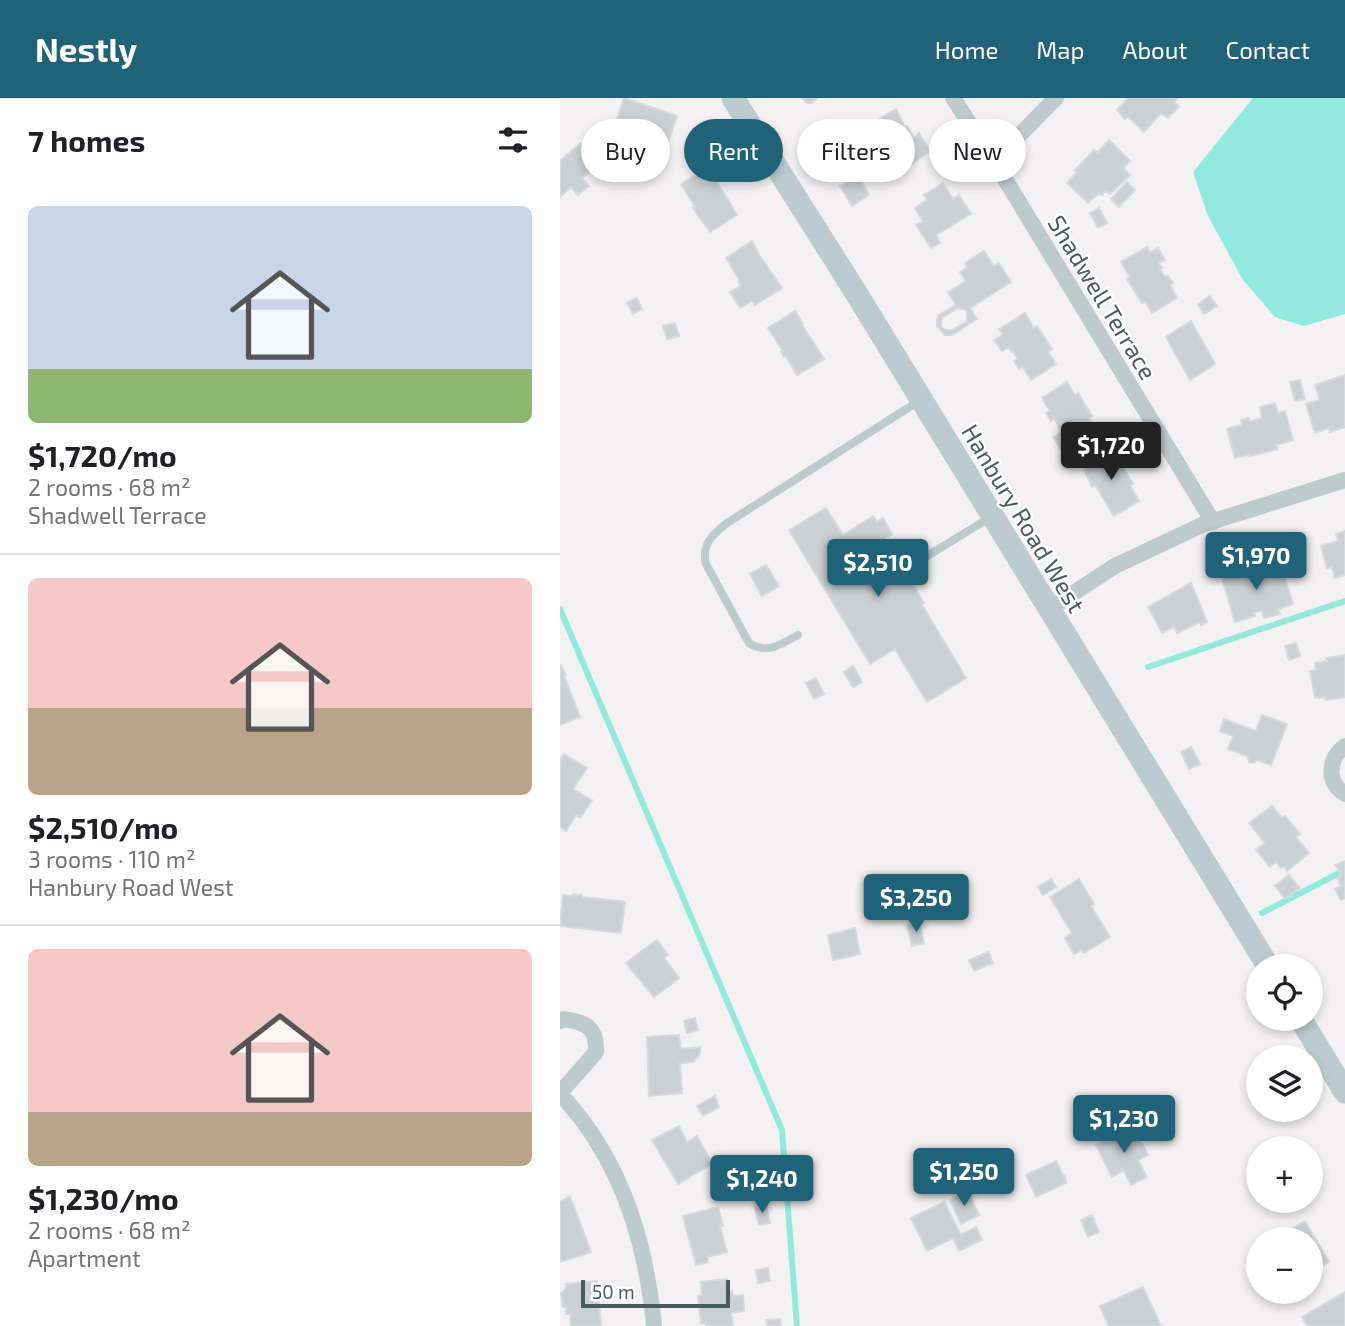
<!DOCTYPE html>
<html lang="en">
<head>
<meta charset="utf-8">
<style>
  :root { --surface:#fff; --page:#f6f6f6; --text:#202124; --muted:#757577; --line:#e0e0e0; --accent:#206278 }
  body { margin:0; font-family:"Exo 2",sans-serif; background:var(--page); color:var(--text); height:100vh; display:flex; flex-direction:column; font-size:26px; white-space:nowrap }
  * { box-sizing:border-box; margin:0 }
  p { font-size:23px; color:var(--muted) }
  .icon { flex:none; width:38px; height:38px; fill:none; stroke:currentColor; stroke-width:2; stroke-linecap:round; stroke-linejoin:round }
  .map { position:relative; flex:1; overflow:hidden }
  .side { display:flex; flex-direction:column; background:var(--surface); width:560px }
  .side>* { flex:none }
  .top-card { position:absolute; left:21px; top:21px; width:658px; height:63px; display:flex; gap:14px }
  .tools { position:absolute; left:686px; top:856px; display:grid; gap:14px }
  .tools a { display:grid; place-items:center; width:77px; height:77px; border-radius:50%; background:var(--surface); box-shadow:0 4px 10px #0003; font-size:35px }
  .scale { position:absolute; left:21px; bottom:18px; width:149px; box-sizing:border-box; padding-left:7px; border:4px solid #4a5b5e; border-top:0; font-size:19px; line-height:24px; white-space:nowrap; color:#4a5b5e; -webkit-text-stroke:5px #fff; paint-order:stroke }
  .price { position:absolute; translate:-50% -60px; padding:0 16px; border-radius:7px; background:var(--accent); color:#fff; font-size:23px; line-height:46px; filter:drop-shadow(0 2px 4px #0008) }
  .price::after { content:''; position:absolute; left:50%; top:42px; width:21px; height:16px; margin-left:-10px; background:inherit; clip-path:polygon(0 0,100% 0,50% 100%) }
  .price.current { background:#222; color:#fff }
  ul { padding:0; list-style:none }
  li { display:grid; align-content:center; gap:14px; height:371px; padding:0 28px }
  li+li { border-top:2px solid var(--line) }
  li span { display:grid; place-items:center; height:217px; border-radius:10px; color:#555 }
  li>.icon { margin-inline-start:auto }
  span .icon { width:126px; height:126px; fill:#fffc; stroke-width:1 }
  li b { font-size:30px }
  h2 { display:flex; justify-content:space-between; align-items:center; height:84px; padding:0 28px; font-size:30px }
  .pill { padding:0 24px; border-radius:32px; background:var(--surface); box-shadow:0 4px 10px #0003; font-size:24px; line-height:63px }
  .pill.current { background:var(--accent); color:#fff }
  header { display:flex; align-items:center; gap:42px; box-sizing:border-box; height:98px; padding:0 35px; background:var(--accent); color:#fff }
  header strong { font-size:33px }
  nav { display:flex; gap:38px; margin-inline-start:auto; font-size:24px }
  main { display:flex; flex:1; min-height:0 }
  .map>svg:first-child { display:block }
  .water { fill:#92e9de }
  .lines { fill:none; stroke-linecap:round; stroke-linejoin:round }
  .stream { stroke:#92e9de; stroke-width:6 }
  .building { fill:#cbd0d3; stroke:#d6dadc; stroke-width:2; fill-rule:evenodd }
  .service { stroke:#becbcd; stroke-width:8 }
  .minor { stroke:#becbcd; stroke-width:16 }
  .secondary { stroke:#bbcbcf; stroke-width:23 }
  .labels { text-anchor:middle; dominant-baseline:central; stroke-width:5; stroke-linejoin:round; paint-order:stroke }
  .street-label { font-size:24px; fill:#4a5b5e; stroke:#fff }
</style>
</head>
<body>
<header>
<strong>Nestly</strong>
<nav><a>Home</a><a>Map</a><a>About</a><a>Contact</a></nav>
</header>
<main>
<section class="side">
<h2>7 homes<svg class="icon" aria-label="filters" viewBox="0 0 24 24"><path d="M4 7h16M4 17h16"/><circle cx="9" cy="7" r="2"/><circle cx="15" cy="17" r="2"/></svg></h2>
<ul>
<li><span style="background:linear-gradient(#c9d6e8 75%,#8fb573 0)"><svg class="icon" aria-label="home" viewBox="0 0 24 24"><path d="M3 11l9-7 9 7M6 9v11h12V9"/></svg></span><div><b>$1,720/mo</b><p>2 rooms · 68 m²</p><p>Shadwell Terrace</p></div></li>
<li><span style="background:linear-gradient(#f6c9c9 60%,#b9a48a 0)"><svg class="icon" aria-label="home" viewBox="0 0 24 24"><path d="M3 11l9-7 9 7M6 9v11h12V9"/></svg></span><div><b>$2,510/mo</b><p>3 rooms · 110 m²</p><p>Hanbury Road West</p></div></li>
<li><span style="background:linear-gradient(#f6c9c9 75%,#b9a48a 0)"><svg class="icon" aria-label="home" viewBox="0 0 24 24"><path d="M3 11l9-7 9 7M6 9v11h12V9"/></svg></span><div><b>$1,230/mo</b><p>2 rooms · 68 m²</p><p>Apartment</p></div></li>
</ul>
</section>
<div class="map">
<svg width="785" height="1228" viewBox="0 0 785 1228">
  <rect width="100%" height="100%" fill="#f3f1f2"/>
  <path class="water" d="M693,0H785V216L744,228L715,219L683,182L648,118L633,74Z"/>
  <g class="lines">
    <path class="stream" d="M0,511L222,1032L237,1228
      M588,569L785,503
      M702,815L785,772"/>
  </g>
  <path class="building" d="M64,0L117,18L107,48L86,41V42L54,30Z
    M242,0H257L252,5H247Z
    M568,0H618L614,4L619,9L608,20L601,15L584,34L568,19L565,21L557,12Z
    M336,11L345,29L347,28L354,40L359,35L370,53L349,68L335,74L325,56L317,61L306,43L317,37L311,26Z
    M549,42L570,63L563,70L570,77L550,96L546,93L542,97L539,95L528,105L507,85L517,74L515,72L534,52L537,55Z
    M20,46L38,67L22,80L29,88L18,97L11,89L0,99V63Z
    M148,69L177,117L150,134L133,110L135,109L121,86Z
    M298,78L309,97L292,108L280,88Z
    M567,84L575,92L559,109L551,101Z
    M383,85L393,101L399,97L411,116L376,137L380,145L371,150L356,127L363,123L355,110L367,102L364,97Z
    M539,110L547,125L538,130L530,115Z
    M192,143L199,157L222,190L195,207L192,203L180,210L170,194L181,188L178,184L180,183L166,160Z
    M587,149L590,155L598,150L605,162L599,165L602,170L600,171L605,179L608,178L613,185L610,187L617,200L592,215L585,203L582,205L567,181L570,179L561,164Z
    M424,153L434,168L439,165L451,184L410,210L417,221L392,237H385L377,228V222L379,217L396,207L388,194L406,183L400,174L407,170L405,165ZM398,210L407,212V223L391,233L383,231L381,227L382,220Z
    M650,198L657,208L644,216L638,206Z
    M77,200L82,211L73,216L67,205Z
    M235,213L243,226L242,227L264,261L237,277L226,258L224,259L221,254L223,253L208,230Z
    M465,215L474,230L477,228L492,251L488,254L496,266L471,282L462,268L459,271L454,263L458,261L453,253L452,254L448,249L442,253L434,242L443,237L439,231Z
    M631,223L655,266L630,282L606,239Z
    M115,225L119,238L107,241L103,228Z
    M785,277V329L770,334L769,330L755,335L746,306L760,302L755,287Z
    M740,282L745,301L735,303L730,284Z
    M507,284L515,297L518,295L532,318L529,320L538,335L513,351L509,344L500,350L493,339L501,334L498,330L499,329L494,320L491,323L486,315L490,313L482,300Z
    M715,305L718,315L725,313L733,342L716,347L718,351L690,358V356L675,360L667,331L682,327L681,322L689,320L690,324L699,321L702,319L700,309Z
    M548,352L555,364L559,362L573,386L570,388L579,403L554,418L535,387L532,389L522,367Z
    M266,410L283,437L313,418L317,424L323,420L332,436L325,440L364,505L362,507L406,580L367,604L335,551L310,566L229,432Z
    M785,433V477L775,480L772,469L767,470L761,448L778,443L776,436Z
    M720,465L733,506L718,511L720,516L704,520L702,512L694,515L695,518L675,524L660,474L679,468L683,480Z
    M206,467L219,488L202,498L190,476Z
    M631,485L647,524L641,527L640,524L617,535L614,529L602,535L588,509Z
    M736,545L740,558L729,562L725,548Z
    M785,557V599L766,602L765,599L755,600L750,573L756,572L755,565L767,563L766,560Z
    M0,566L6,577L4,578L20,619L0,627Z
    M293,568L302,584L293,589L284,574Z
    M256,580L264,596L254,601L246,585Z
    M702,617L727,626L711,667L697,662L693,665L689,664L687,658L668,651L673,638L660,633L664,621L696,633Z
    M631,649L640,666L629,671L621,654Z
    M4,656L27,670L13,691L32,702L20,720L16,717L6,733L0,729V663Z
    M712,708L722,720L725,718L740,736L736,739L749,755L727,773L724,768L721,770L716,764L710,769L696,752L705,745L689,725Z
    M785,763V800L781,802L775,791L781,788L777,779L781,777L776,767Z
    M729,777L740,790L725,801L715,788Z
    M491,781L496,789L483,797L478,789Z
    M519,781L534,806L531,808L550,839L524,855L522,852L514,856L505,840L512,835L490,799Z
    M13,796L22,797V799L65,804L61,835L0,828L3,797L12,798Z
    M359,824L364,845L352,848L347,827Z
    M295,830L300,856L273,862L268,837Z
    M97,842L108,857L104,860L119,880L94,899L66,865Z
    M428,854L433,865L414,873L409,862Z
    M135,920L138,932L127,935L124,923Z
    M119,937L121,951L140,949V956L133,964L120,965L122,995L89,998L87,939Z
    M155,998L159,1009L143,1018L137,1008Z
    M119,1028L127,1044L137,1038L152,1066L118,1086L92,1042Z
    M574,1028L588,1057L578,1062L587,1079L571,1087L562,1069L563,1073L552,1079L536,1047Z
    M496,1063L503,1078L505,1077L506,1085L476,1099L466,1077Z
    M408,1093L419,1117L401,1126L390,1102Z
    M10,1098L31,1154L0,1164V1104Z
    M384,1104L401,1137L416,1129L422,1142L399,1153L393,1140L367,1153L351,1120Z
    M206,1107L210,1125L199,1127L195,1109Z
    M158,1109L163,1128H160L167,1154L147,1159L148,1164L136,1167L123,1118Z
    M532,1117L539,1134L528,1139L521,1122Z
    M745,1123L769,1164L751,1175V1141H715Z
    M208,1170L210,1183L198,1185L196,1172Z
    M167,1181L169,1194L172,1193L173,1198L183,1197L184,1213L171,1215L173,1228H146V1225L141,1226L138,1198L142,1197L141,1184Z
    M37,1183L41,1228H11L10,1216H6V1209H3L1,1195L7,1190L6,1186Z
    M583,1189L601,1228H549L540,1208Z
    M785,1194V1228H747L742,1219Z
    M220,1221L221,1228H207L206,1222Z"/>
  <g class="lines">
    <path class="service" d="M359,463L431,419
      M238,537C222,546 206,557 189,545L146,466C141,446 153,436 167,425L359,303"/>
    <path class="minor" d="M393,0L434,63L653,424
      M434,63L496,0
      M489,511L555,468L644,426L785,382
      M785,648C769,660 765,684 785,696
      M0,923L3,921C26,924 37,929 36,954L0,995
      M0,996C60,1059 86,1142 94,1228"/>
    <path class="secondary" d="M173,0L298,198L708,868
      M740,920L785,994"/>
  </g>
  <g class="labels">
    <g class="street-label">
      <text transform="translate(543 199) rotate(59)">Shadwell Terrace</text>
      <text transform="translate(464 420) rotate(59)">Hanbury Road West</text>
    </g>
  </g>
</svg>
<div class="tools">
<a><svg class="icon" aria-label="locate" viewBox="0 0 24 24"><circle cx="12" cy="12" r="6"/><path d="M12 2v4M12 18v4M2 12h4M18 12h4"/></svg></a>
<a><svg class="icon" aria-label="layers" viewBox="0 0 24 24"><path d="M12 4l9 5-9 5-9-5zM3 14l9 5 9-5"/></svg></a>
<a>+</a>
<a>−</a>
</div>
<div class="scale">50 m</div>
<b class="price current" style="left:551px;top:384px">$1,720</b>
<b class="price" style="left:696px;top:494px">$1,970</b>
<b class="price" style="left:318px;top:501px">$2,510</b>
<b class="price" style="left:356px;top:836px">$3,250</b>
<b class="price" style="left:564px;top:1057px">$1,230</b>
<b class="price" style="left:404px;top:1110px">$1,250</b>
<b class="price" style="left:202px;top:1117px">$1,240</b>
<div class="top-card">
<a class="pill">Buy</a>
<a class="pill current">Rent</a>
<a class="pill">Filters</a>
<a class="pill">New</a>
</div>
</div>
</main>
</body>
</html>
